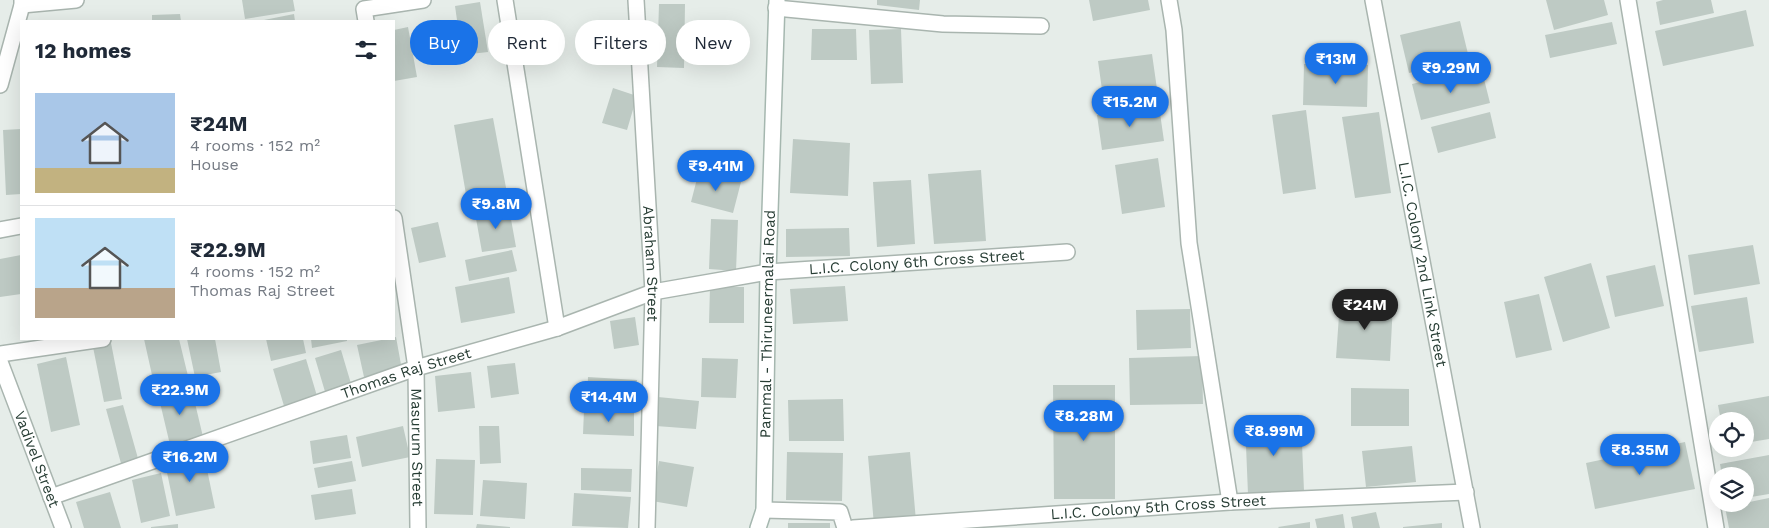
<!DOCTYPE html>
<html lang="en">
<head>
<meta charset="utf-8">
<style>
  :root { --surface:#fff; --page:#f2f2f3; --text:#1f2937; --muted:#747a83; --line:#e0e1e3; --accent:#1a73e8 }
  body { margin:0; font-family:"Work Sans",sans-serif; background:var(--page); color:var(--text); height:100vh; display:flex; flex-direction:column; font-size:19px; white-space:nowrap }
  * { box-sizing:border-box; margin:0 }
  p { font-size:16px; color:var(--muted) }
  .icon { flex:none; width:28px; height:28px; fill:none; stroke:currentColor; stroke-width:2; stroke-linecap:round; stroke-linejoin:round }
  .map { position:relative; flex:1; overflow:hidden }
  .panel { position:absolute; left:20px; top:20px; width:375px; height:320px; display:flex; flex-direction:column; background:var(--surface); border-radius:0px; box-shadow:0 5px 20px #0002 }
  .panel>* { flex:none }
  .top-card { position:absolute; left:410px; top:20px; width:475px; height:45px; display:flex; gap:10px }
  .controls { position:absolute; left:1709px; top:412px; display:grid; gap:10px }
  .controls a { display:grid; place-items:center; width:45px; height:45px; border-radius:50%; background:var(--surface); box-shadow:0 5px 20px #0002; font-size:25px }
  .price { position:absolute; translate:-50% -42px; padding:0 11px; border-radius:18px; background:var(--accent); color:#fff; font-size:16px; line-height:32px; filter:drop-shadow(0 1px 2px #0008) }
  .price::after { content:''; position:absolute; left:50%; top:30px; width:15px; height:11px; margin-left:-8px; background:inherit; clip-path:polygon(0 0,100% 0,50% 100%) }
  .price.on { background:#222; color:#fff }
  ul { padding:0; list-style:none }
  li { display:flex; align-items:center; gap:15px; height:125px; padding:0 15px }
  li+li { border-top:1px solid var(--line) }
  li span { display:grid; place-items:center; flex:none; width:140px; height:100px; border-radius:0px; color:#555 }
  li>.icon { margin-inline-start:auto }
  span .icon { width:60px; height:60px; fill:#fffc; stroke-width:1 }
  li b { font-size:21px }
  h2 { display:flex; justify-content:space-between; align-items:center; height:60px; padding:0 15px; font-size:21px }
  .pill { padding:0 18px; border-radius:22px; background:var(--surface); box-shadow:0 5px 20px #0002; font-size:18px; line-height:45px }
  .pill.on { background:var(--accent); color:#fff }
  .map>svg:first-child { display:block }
  .building { fill:#becac4 }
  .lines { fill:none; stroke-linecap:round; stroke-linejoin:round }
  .street-casing { stroke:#a9b5af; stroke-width:18 }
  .secondary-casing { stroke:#a5b7af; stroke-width:18 }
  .street { stroke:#fff; stroke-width:15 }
  .secondary { stroke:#fff; stroke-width:15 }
  .labels { text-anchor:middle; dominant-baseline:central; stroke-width:4; stroke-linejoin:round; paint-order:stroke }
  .street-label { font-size:15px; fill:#273d34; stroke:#f6f9f7 }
</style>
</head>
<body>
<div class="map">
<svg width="1769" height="528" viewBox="0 0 1769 528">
  <rect width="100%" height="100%" fill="#e6ede9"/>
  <path class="building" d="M242,0H293L295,11L245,19Z
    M877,0H920L919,10L877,5Z
    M1089,0H1148L1150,10L1093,21Z
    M1546,0H1604L1608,15L1554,30Z
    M1663,0H1711L1714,13L1660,25L1656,2Z
    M480,2L488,52L462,55L455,6Z
    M659,4H685L684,68L657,67Z
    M1746,10L1754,46L1663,66L1655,31Z
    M180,14L181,21H152V15Z
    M294,14L295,21H264V20Z
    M1460,21L1469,58L1409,73L1400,35Z
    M1612,22L1617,44L1550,58L1545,35Z
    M408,27L417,77L394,81V30Z
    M812,29H856L857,60H811Z
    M901,29L903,83L871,84L869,30Z
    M1152,54L1158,96L1104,104L1098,61Z
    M1304,64L1368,65L1367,107L1303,105Z
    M1481,67L1490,103L1421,120L1412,84Z
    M613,88L637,96L627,130L602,123Z
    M1159,106L1164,141L1102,150L1097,115Z
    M1306,110L1316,189L1283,194L1272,115Z
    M1379,112L1391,193L1355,198L1342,117Z
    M1490,112L1496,138L1438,153L1431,127Z
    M493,118L507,193L467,200L454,125Z
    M21,129V194L6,195L3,130Z
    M793,139L850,143L848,196L790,193Z
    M1158,158L1165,207L1122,214L1115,165Z
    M981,170L986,241L934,244L928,174Z
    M699,171L741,182L733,213L691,202Z
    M911,180L915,244L877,247L873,182Z
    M509,208L516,247L482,252L475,213Z
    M711,219L738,220L736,271L709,269Z
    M438,222L446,257L419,263L411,228Z
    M849,228L850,256L786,257V229Z
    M1753,245L1760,284L1694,295L1688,255Z
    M512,250L517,271L469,281L465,260Z
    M21,255V294L0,297V259Z
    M1591,263L1610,328L1563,342L1544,277Z
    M1655,265L1664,306L1615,317L1606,276Z
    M509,277L515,313L461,323L455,287Z
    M845,286L848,321L793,324L790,289Z
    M710,287H744V323H709Z
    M1539,294L1552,350L1516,358L1504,302Z
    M1747,297L1754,343L1699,352L1691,306Z
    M1340,301L1393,304L1390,361L1336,358Z
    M1190,309L1191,348L1137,350L1136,310Z
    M635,317L639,345L614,349L610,321Z
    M396,337L402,370L364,377L357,345Z
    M144,339H179L188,376L154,384Z
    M187,339H215L221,372L195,377Z
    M266,339H303L306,353L271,361Z
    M311,339H347V341L312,348Z
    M111,343L122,399L104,402L93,347Z
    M341,350L352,387L326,395L315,358Z
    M1202,356L1203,404L1130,405L1129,358Z
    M66,357L80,425L51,432L37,364Z
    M702,358L738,359L736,398L701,397Z
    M306,359L317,396L284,406L273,369Z
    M515,363L519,394L491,398L487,366Z
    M471,372L475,408L438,412L435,376Z
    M588,377L637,380L635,405L587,402Z
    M190,382L204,441L171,449L157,390Z
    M1053,385H1115V499H1054Z
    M1351,388L1409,389V426H1351Z
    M1769,396V439L1745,443V421H1721L1718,405Z
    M658,397L699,401L696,429L656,426Z
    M843,399L844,441H789L788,400Z
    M123,405L139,462L122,467L106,409Z
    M584,410L634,412V436L583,434Z
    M1301,420L1304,491L1248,494L1245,422Z
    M403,426L410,457L362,467L356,437Z
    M479,426H499L501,463L480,464Z
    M347,435L351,458L313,464L310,441Z
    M1685,442L1695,489L1595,509L1586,463Z
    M1412,446L1416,482L1366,487L1362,451Z
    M203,450L215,508L176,516L164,458Z
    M787,452L843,453L842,501L786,500Z
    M910,452L916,521L874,525L868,456Z
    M1769,455V494L1745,498V476H1722L1720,464Z
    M436,459L475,460L473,515L434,514Z
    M352,461L356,481L318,488L314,468Z
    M659,461L694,467L687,507L652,501Z
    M581,468L632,469L631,492L581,490Z
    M161,473L170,516L141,523L132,480Z
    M483,480L527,483L525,519L480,516Z
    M352,489L356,514L315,520L311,495Z
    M110,492L121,528H84L76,502Z
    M574,493L631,497L628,528L572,526Z
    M1769,498V528H1729L1725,507Z
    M1376,512L1380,528H1353L1351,517Z
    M1343,514L1345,528H1317L1315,519Z
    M1310,522V528H1279L1278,527Z
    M788,523H830V528H788Z
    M1442,523V528H1403V527Z
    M178,524V528H151V527Z
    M477,524L510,527V528H476Z"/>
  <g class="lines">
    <g class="street-casing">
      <g id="street">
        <path d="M505,0L557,328"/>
        <path id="s1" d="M636,0L653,292L647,528"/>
        <path d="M1169,0L1174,30L1189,243L1230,502"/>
        <path id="s2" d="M1373,0L1472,528"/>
        <path d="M1628,0L1716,528"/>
        <path d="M22,5L76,0"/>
        <path d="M776,8L943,24L1041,26"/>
        <path d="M366,21L364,9L423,0"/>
        <path d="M0,85L22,5V0"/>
        <path id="s3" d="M394,218L416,368L418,528"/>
        <path d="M0,230L21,226"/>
        <path d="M0,354L103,339"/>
        <path id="s4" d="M0,362L63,528"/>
        <path id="s5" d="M51,497L416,368L557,328L653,292L768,272L1067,252"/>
        <path d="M764,510L840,512L845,528"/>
        <path id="s6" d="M853,528L1230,502L1466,492"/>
      </g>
    </g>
    <g class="secondary-casing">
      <g id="secondary">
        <path id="s7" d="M758,528L764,510L768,272L777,0"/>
      </g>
    </g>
    <use href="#street" class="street"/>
    <use href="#secondary" class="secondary"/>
  </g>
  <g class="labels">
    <g class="street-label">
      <text stroke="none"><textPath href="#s5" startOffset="902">L.I.C. Colony 6th Cross Street</textPath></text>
      <text stroke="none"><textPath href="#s1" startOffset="264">Abraham Street</textPath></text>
      <text stroke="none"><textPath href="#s2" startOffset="269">L.I.C. Colony 2nd Link Street</textPath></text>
      <text stroke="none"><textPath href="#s7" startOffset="205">Pammal - Thiruneermalai Road</textPath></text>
      <text stroke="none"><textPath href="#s5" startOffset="376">Thomas Raj Street</textPath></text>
      <text stroke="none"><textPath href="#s3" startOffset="231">Masurum Street</textPath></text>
      <text stroke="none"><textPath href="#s4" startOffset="104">Vadivel Street</textPath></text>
      <text stroke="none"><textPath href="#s6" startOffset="306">L.I.C. Colony 5th Cross Street</textPath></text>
    </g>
  </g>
</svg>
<div class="controls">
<a><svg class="icon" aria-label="locate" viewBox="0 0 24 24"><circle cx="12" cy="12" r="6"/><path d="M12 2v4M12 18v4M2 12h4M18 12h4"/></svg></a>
<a><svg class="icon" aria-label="layers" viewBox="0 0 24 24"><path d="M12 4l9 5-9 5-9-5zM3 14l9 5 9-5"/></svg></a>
</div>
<b class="price" style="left:1336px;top:85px">₹13M</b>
<b class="price" style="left:1451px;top:94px">₹9.29M</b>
<b class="price" style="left:1130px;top:128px">₹15.2M</b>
<b class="price" style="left:716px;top:192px">₹9.41M</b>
<b class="price" style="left:496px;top:230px">₹9.8M</b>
<b class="price on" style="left:1365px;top:331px">₹24M</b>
<b class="price" style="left:180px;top:416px">₹22.9M</b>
<b class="price" style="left:609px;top:423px">₹14.4M</b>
<b class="price" style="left:1084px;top:442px">₹8.28M</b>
<b class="price" style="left:1274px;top:457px">₹8.99M</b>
<b class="price" style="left:1640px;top:476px">₹8.35M</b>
<b class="price" style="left:190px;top:483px">₹16.2M</b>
<div class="top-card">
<a class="pill on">Buy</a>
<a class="pill">Rent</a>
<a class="pill">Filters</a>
<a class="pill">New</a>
</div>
<section class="panel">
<h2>12 homes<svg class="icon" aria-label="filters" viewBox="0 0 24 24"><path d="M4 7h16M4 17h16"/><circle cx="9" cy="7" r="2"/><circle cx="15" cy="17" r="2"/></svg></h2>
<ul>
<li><span style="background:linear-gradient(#a9c7e8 75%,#c2b280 0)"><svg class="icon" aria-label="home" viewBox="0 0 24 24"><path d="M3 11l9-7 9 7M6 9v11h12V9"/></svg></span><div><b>₹24M</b><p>4 rooms · 152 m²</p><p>House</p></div></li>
<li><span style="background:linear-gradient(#bfe0f5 70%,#b9a48a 0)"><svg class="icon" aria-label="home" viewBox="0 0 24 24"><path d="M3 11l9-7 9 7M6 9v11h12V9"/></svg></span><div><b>₹22.9M</b><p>4 rooms · 152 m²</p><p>Thomas Raj Street</p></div></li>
</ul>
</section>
</div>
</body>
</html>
